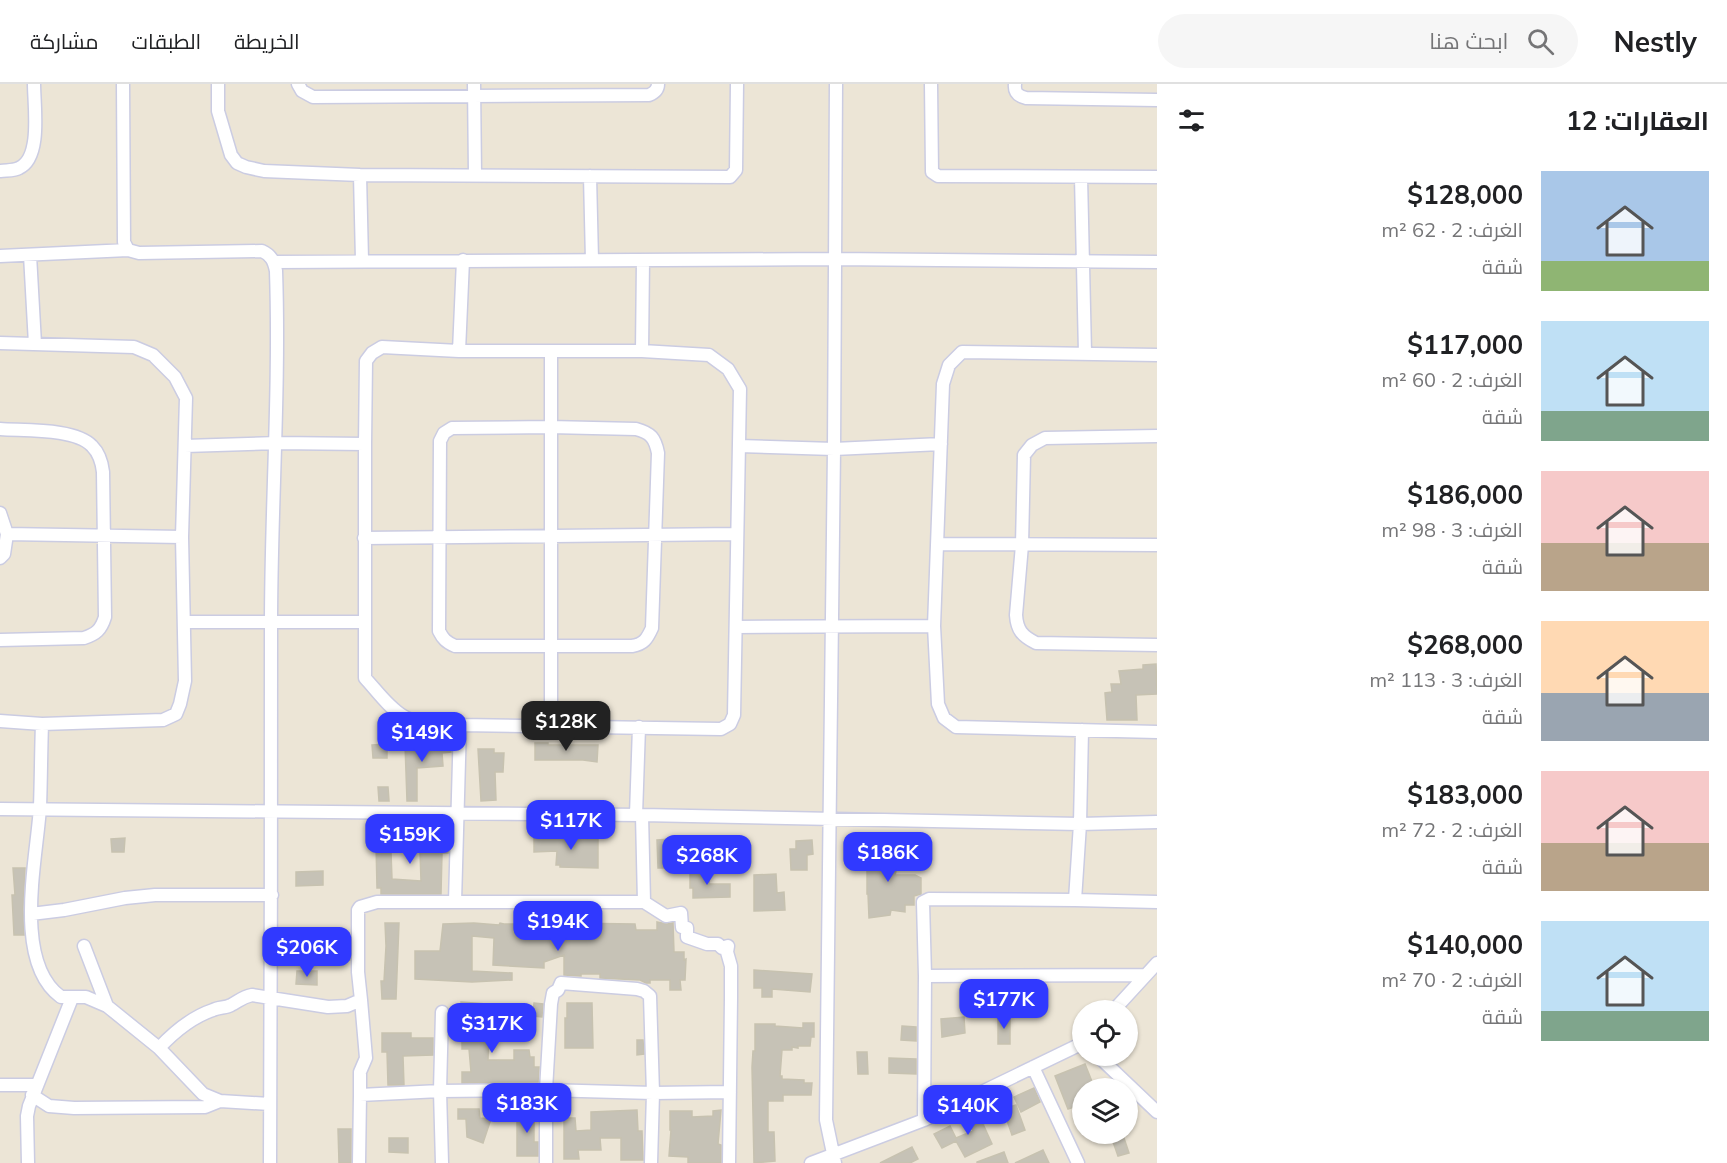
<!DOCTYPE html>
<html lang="ar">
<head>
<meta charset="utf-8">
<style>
  :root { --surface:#fff; --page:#f6f6f6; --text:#202124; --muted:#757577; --line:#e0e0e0; --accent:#3039ff }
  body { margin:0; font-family:Mulish,Cairo,sans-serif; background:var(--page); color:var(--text); direction:rtl; height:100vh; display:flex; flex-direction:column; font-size:22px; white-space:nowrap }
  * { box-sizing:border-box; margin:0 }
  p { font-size:20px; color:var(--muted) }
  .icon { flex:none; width:33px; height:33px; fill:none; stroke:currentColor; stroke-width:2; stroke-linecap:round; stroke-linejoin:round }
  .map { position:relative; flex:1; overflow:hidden; direction:ltr }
  .drawer { display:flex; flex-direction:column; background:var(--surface); width:570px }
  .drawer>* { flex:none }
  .tools { position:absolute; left:1072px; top:916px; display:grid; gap:12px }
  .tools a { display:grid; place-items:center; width:66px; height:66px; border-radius:50%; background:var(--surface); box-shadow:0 2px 4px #0004; font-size:30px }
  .price { position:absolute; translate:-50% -51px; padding:0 14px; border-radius:12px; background:var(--accent); color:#fff; font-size:20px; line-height:39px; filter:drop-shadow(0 2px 3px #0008) }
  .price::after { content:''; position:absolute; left:50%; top:36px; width:18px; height:14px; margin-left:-9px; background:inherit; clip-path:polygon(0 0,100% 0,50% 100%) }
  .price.current { background:#222; color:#fff }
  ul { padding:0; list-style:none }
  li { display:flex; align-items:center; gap:18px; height:150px; padding:0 18px }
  li span { display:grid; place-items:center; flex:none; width:168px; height:120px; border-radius:0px; color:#555 }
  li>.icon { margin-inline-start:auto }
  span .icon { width:72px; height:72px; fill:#fffc; stroke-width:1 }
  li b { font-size:26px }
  h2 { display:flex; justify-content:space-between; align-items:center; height:72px; padding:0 18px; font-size:26px }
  header { display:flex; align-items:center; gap:36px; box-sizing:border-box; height:84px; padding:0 30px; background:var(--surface); border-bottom:2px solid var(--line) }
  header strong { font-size:28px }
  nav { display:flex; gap:33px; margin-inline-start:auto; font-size:21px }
  .search { width:420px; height:54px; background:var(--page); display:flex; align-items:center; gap:15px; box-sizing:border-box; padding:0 21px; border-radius:33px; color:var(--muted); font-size:22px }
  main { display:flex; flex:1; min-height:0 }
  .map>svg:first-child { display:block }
  .building { fill:#c6c2b6; stroke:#c7c2b0; stroke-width:1.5; fill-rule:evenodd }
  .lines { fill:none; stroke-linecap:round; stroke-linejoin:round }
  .minor-casing { stroke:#cbcce2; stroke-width:15 }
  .minor { stroke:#fff; stroke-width:12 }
</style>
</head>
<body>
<header>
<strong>Nestly</strong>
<div class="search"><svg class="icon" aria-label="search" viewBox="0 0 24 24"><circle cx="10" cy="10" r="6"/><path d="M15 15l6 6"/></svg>ابحث هنا</div>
<nav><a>الخريطة</a><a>الطبقات</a><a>مشاركة</a></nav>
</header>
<main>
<section class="drawer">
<h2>العقارات: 12<svg class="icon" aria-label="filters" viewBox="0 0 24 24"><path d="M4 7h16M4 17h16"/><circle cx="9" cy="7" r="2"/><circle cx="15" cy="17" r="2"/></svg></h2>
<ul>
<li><span style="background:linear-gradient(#a9c7e8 75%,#8fb573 0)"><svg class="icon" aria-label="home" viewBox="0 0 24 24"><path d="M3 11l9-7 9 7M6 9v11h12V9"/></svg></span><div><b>$128,000</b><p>الغرف: 2 · 62 m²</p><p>شقة</p></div></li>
<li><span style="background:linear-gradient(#bfe0f5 75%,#7fa58c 0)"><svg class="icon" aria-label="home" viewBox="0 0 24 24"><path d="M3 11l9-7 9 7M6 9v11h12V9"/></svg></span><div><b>$117,000</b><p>الغرف: 2 · 60 m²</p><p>شقة</p></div></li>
<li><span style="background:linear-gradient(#f6c9c9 60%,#b9a48a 0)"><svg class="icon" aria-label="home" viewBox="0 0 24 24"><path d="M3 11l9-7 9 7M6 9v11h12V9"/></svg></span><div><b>$186,000</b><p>الغرف: 3 · 98 m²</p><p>شقة</p></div></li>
<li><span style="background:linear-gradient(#ffd9b3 60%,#9aa5b1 0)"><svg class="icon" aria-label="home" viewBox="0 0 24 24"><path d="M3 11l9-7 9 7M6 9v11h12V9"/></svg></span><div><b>$268,000</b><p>الغرف: 3 · 113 m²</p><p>شقة</p></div></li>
<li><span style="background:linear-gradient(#f6c9c9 60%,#b9a48a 0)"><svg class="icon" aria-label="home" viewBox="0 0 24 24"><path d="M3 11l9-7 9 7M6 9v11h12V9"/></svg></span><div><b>$183,000</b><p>الغرف: 2 · 72 m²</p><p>شقة</p></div></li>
<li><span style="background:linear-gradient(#bfe0f5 75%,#7fa58c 0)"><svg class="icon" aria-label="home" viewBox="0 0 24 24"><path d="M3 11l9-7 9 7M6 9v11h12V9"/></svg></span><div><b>$140,000</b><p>الغرف: 2 · 70 m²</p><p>شقة</p></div></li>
</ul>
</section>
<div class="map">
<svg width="1157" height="1079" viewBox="0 0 1157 1079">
  <rect width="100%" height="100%" fill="#ece5d6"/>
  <path class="building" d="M1156,580L1157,610L1136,611L1137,636H1107L1105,609L1112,608L1111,600H1121L1119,587L1143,585V581Z
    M450,659L451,668L442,669L443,682L417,684V717H407L405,660Z
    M535,659H548V661H598L597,678L583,676H535Z
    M387,660V674H373L372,661Z
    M478,665H494V669H504L503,688H495L496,716L481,717Z
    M378,703H388L389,717H379Z
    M380,753L449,754L448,769H442L441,810H381V804H377L376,760L380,759ZM391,768H420L421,797L392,795Z
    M558,753L587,755V753H598V784L560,783V781H556L557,767L534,768V754Z
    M125,754L124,768H112L111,755Z
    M671,755V774H682V784H658L657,756Z
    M812,756L813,770L807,771V786H791L790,765H796V757Z
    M868,756L889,758V787H896L895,791H915L921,794V810L914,812V821H905V828L891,826L890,831L869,834L868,810H867V783H866Z
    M13,784H25L23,824L24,851H14L12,811H15Z
    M690,785L709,786V800H730V813L693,814V804H690Z
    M323,787V801L296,802V788Z
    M776,790L777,809L784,808L785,826L754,827V791Z
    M657,838L667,840L673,839L674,868H684V876L686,875L685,896H680L681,906H670V896H650V899H646L640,896L600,894V890H581V892L564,891V871L544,878V884L493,881L494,854L472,852V887L512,889V896L472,898L415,895V867H440L443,840L474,839L499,841L500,839L504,840H537V849L565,839L635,840L636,846H657Z
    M385,839H399L396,915H382L381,897H384L386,862Z
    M340,862L350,863V876L339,877Z
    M754,886L812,890L810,908L772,905V913H762V904H754Z
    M297,887H317V901L296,900Z
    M1001,908H1013V924H1001Z
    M461,918L486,920L485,941H489L488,976H514V966H529L530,973H534V983H539L538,998L462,999V988H471L469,965H462V953H467L468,933H461Z
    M534,919L543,920L542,933L533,932Z
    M567,919H592L593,964H565V934H567Z
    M964,933L965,949L942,953L941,935Z
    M998,933H1010V960H998Z
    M803,939H814V953H811L810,962H798V964L792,963V966H782L780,992H782V995L804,996V999H812L811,1011H783V1017H768V1048H774L775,1077L754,1079L752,983L753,967H755V940H775V942L803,944Z
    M902,942L916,943V957L901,956Z
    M382,949H411V954H433V971L403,972L404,1001H388L387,968H382Z
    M637,956H643L644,970L637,971Z
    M857,968H867L868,990H858Z
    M889,974L916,975V990L889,989Z
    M1085,980L1095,1005H1083V1020L1068,1025L1055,992Z
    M1034,1004L1040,1018L1021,1028L1014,1013Z
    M1016,1021L1025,1046L1012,1051L1003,1025Z
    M458,1025H479L480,1034L491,1035L483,1059L467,1053L466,1035H458Z
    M522,1026H538V1036H534V1058H538V1072H517V1036L518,1032H523Z
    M637,1026L638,1047H642L643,1076H621V1054H600L601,1066H578L579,1075H564V1034H575L576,1047L591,1046V1028Z
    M721,1026L718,1060L721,1061V1079H688V1073L669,1072L671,1046H670V1027H692V1033L713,1032V1027Z
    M986,1026L990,1037L983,1040L992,1060L965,1073L956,1057L942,1064L934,1050L950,1042L956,1054L973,1047L968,1034Z
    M338,1045H351V1079H339Z
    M1123,1051L1129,1069L1118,1072L1112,1055Z
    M389,1054H408V1069L389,1068Z
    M912,1063L918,1075L910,1079H880Z
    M1043,1066L1049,1079H1015Z
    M1004,1068L1008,1079H977V1078Z"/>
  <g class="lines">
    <g class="minor-casing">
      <path id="minor" d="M123,0L124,158L128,166L139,169L262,167C271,171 274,177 276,187C280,305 271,423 271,540C270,720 272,899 270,1079
        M218,0V27L231,71L237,79L246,83L264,87L360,91L730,93L736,86L737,0
        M298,0L302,7L313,13L649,11C654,9 658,6 658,0
        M474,0L475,91
        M931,0L932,88L938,92L1157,93
        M1015,0C1014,9 1018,12 1026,14L1157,16
        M0,87C6,86 14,87 19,84C42,74 34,22 34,0
        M360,91L362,176
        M590,92L592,176
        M1081,93L1085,269
        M30,171L35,260
        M0,172L128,166
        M274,178L834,175L1157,178
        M0,259L134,263L153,271L175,293L186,314L182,453L185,597L180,620L176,630L163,636L42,640L0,637
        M459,267L463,176
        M642,267L643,176
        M1157,271L962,268L949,281L943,300L934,542L938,620L944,634L956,643L1157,648
        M550,343L636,345C651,349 655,354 658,369L652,544C647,555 644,560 632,562H455C446,558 443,555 439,547L440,357L444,349L452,344Z
        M0,345C24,347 75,344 92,362C99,369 102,379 103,388L105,533C101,546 96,550 84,554L0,556
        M1157,352L1045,354L1032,361L1024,371L1022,461L1016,531C1017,546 1022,552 1036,559L1157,561
        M185,362L277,359L365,360V594C377,607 388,623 403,632C419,642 442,640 460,641L721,645L730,640L734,631L740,305L728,285L709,271L642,267H459L382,263L372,269L366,277L365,360
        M739,362L834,365L941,360
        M0,429L7,450
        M364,454L737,450
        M938,460L1157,461
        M0,474L4,470L7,450L182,453
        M184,538H365
        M736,543L934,542
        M42,640C41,668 41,696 40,723C37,774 12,878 61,913H86L107,922L159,964L203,1010L220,1017L270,1020
        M551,642V267
        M1082,646L1080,740L1075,816L1157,818
        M0,725L642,731L1080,740L1157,738
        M636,731L639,643
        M642,731L644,818
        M455,818H644L666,832L681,829L682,843L687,844V853L707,860H718L722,864L728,862L727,868L731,882V914L729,1079
        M31,830L64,826L125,814L155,811H272
        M84,862L107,922
        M925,892L1145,891
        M361,916L366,974L360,988V1011L440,1007L546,1006L653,1009L730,1008
        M1113,927L1157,879
        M442,928L440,1007L442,1079
        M159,964C174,948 192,933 213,926C219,923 226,924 231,921C239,917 242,913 252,911L328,923L347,922L361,916L358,888V826L360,823L377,818H455L460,641
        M1098,972L1157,1028
        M1033,983L1078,1079
        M0,1001H37
        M32,1011L49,1022L74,1024L205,1023L220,1017
        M924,1036L925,892L923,818L929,815L1075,816
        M28,1079L27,1032L29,1022L72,914
        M359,1079L360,1011
        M546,1079V1006L551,920L553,909L558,906L561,899L637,905L644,907L650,912L653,1009L651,1079
        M811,1079L924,1036L1083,959
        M835,1079L826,1036L834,365L836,0"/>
    </g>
    <use href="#minor" class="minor"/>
  </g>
</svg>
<div class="tools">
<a><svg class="icon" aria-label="locate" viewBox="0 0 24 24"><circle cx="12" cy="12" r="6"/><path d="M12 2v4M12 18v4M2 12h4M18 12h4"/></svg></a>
<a><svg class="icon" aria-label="layers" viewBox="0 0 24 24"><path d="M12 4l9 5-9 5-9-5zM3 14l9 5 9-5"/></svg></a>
</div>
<b class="price current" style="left:566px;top:668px">$128K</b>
<b class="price" style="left:422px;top:679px">$149K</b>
<b class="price" style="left:571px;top:767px">$117K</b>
<b class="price" style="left:410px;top:781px">$159K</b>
<b class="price" style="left:888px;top:799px">$186K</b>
<b class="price" style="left:707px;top:802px">$268K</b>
<b class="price" style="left:558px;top:868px">$194K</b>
<b class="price" style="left:307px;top:894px">$206K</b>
<b class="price" style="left:1004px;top:946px">$177K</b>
<b class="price" style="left:492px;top:970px">$317K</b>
<b class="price" style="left:527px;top:1050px">$183K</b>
<b class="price" style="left:968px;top:1052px">$140K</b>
</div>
</main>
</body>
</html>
